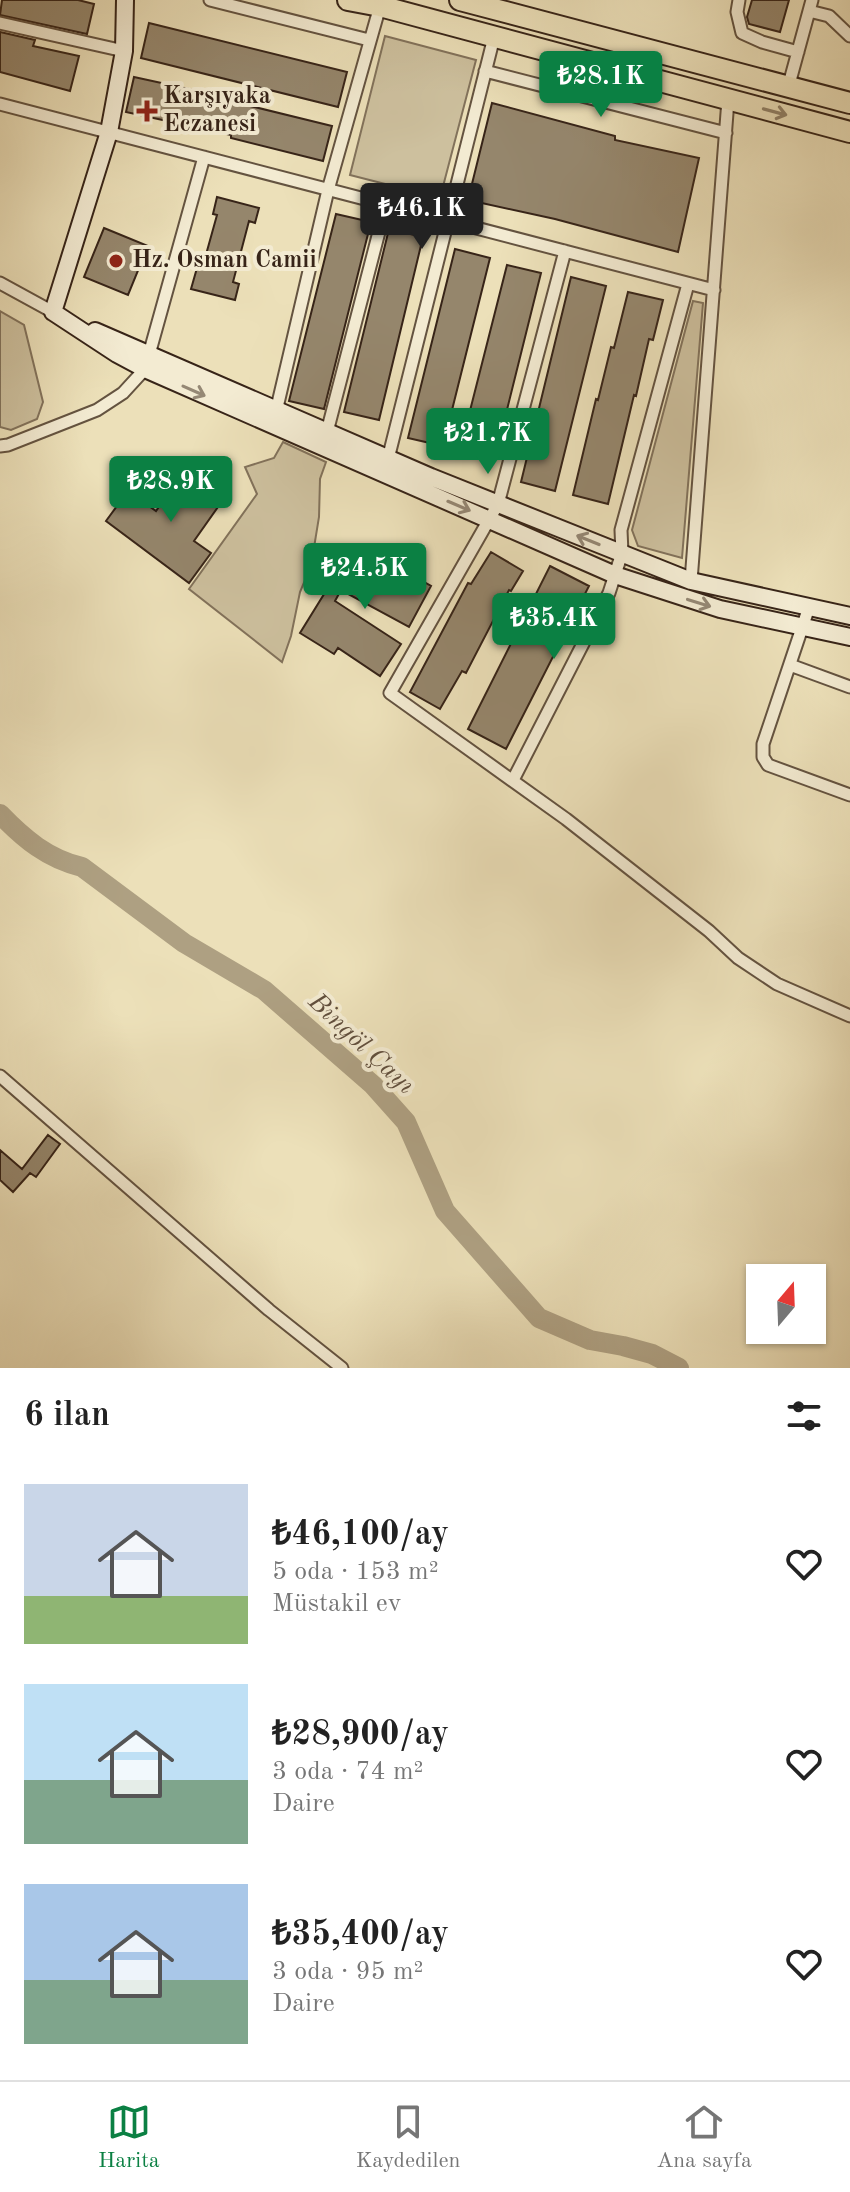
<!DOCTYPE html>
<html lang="tr">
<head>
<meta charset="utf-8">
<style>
  :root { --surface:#fff; --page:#f2f2f2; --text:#222; --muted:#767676; --line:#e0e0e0; --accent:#0b8043 }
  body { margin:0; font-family:"Old Standard TT",serif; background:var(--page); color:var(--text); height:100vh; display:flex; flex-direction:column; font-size:30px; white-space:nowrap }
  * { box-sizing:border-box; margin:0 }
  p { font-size:26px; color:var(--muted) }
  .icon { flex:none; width:44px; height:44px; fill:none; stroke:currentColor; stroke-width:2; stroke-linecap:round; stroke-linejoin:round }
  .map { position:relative; height:1368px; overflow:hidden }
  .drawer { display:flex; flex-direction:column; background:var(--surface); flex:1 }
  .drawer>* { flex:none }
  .needle { width:52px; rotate:19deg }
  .fabs { position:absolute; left:746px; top:1264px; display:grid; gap:16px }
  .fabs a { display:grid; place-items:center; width:80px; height:80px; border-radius:0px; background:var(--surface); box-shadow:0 2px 6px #0004; font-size:40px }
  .price { position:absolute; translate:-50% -68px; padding:0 18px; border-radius:8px; background:var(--accent); color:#fff; font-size:26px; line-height:52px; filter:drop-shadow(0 2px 4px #0008) }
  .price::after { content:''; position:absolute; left:50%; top:48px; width:24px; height:18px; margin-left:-12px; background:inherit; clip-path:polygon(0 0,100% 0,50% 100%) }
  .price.current { background:#222; color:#fff }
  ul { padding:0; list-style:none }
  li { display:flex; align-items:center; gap:24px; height:200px; padding:0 24px }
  li span { display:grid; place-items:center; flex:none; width:224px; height:160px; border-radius:0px; color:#555 }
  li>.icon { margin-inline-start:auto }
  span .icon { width:96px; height:96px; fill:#fffc; stroke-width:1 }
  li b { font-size:34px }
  h2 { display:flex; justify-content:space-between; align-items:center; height:96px; padding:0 24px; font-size:34px }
  .menu { display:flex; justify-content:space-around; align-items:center; height:112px; border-top:2px solid var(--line); background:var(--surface); font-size:22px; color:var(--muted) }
  .menu a { display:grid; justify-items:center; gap:4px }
  .menu .current { color:var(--accent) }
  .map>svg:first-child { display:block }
  .green { fill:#cdc09e; stroke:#82725b; stroke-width:2 }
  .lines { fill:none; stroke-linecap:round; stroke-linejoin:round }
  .river { stroke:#aea082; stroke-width:20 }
  .building { fill:#95866c; stroke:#372418; stroke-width:2 }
  .street-casing { stroke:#645340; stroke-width:15 }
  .secondary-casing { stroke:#372418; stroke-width:20 }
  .highway-casing { stroke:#372418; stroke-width:24 }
  .street { stroke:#f3ebd2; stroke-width:11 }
  .secondary { stroke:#f3ebd2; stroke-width:16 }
  .highway { stroke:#ece0b9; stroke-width:20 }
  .oneway { stroke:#928268 }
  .oneway2 { stroke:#958875 }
  .poi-dot { fill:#8f2418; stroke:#f3ebd2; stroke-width:3 }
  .labels { text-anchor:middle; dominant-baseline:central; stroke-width:8; stroke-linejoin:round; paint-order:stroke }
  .poi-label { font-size:24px; font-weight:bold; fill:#372418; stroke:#f3ebd2; text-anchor:start }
  .water-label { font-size:26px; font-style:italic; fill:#614f3d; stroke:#f3ebd2 }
</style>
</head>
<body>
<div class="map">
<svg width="850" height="1368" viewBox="0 0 850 1368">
  <rect width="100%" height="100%" fill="#ece0b9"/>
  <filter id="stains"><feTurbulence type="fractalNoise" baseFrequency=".0025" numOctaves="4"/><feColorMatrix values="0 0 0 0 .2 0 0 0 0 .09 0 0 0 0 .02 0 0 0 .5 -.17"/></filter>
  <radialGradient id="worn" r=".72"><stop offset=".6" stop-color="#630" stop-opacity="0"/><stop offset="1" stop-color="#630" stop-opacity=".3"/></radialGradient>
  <path class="green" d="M385,36L476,60L440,198L350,175Z
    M693,301L703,303L682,558L638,546L632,530Z
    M0,311L24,325L43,402L37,419L11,430L0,427Z
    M283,442L326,462L320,479L319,517L311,566L300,592L291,636L282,662L189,589L257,494L245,467L274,458Z"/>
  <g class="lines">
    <path class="river" d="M0,814C24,839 48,859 82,867L184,943L264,990L373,1085L406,1122L445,1211L539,1318L590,1340L623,1346L652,1354L679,1368"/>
  </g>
  <path class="building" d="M2,0H78L94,4L87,34L0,15Z
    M752,0H789L780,32L749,24L747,17Z
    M149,23L347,72L338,107L141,58Z
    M0,32L35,40L33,46L79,56L70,91L0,72Z
    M134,77L226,97V100L332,126L323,161L231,138V135L126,112Z
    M492,103L615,136V140L699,158L678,252L555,219L468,200Z
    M217,197L259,208L255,223L249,221L233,282L239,284L235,300L191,289L197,268L202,269L217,215L213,214Z
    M336,214L371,222L324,409L289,401Z
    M104,228L148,246L128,295L84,277Z
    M389,229L423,237L379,420L344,412Z
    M455,249L490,258L443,446L408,438Z
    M507,265L541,273L494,462L459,454Z
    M571,277L606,286L555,491L521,482Z
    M628,292L663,300L653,340L649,339L636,396L634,395L608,504L573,495L596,399L598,400L611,347L614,348Z
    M186,469L225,497L194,541L211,553L189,583L106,521L128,491L156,511Z
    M352,549L394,576L399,568L431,586L409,627L341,590L335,601L401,644L380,676L338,648L334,654L300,633Z
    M491,552L523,571L511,591L509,590L466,673L462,671L440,709L410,692L468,583L471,584Z
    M550,566L589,586L506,749L468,729Z
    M48,1135L60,1144L36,1177L30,1173L13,1192L0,1180V1150L22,1169Z"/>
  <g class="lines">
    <g class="street-casing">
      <path id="street" d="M210,0L369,40
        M739,0L737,12L742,33L762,42L798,52
        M809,11L829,16L850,36
        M0,23L124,51
        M485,71L726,133
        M788,88L812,0
        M0,104L714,290
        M565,251L498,504L390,693L566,819L709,931L738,958L777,984L850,1016
        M0,283L53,312
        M275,416L328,190L380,6
        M327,432L386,205
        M0,446L8,445L97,410L123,393L145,369L204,157
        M387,463L494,37
        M691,581L728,100
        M809,607L763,744V757L768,765L850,795
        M790,665L850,687
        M513,780L609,593L622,553L621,530L688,284
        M0,1076L269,1310L342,1368"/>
    </g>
    <g class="secondary-casing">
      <path id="secondary" d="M53,312L117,354L145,369L615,575L720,609L850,637
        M53,312L109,132L124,51L125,0
        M95,331L431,477L691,581L850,616"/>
    </g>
    <g class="highway-casing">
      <path id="highway" d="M348,0L380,6L850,132
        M460,0L850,103"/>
    </g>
    <use href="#street" class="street"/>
    <use href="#secondary" class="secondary"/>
    <use href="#highway" class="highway"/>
  </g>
  <defs><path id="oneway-shaft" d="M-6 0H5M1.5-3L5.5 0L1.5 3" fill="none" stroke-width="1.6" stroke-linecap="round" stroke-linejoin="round" transform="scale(2)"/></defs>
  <use class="oneway" href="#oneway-shaft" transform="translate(775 112) rotate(15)"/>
  <g class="oneway2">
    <use href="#oneway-shaft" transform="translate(194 391) rotate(24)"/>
    <use href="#oneway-shaft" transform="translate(459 506) rotate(23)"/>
    <use href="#oneway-shaft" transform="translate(588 540) rotate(-158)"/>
    <use href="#oneway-shaft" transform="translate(699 603) rotate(17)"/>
  </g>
  <g class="poi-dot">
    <path d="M143 99h8v8h8v8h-8v8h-8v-8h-8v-8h8z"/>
    <circle cx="116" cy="261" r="8"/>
  </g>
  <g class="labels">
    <g class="poi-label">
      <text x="163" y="97">Karşıyaka<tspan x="163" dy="28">Eczanesi</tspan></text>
      <text x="132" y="261">Hz. Osman Camii</text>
    </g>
    <g class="water-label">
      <text transform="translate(361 1044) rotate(43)">Bingöl Çayı</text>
    </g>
  </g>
  <rect width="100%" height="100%" filter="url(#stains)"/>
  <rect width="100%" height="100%" fill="url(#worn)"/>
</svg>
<div class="fabs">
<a><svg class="needle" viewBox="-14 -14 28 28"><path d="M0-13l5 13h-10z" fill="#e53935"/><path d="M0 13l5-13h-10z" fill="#767676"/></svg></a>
</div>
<b class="price" style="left:601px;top:119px">₺28.1K</b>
<b class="price current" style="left:422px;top:251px">₺46.1K</b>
<b class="price" style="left:488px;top:476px">₺21.7K</b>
<b class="price" style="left:171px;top:524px">₺28.9K</b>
<b class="price" style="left:365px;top:611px">₺24.5K</b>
<b class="price" style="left:554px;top:661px">₺35.4K</b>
</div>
<section class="drawer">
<h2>6 ilan<svg class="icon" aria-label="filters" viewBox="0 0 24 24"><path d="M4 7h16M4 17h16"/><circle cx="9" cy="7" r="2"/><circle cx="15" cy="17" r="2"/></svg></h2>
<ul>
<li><span style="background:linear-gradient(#c9d6e8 70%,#8fb573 0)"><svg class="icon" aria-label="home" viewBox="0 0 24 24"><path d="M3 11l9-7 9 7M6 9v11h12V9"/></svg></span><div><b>₺46,100/ay</b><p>5 oda · 153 m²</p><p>Müstakil ev</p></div><svg class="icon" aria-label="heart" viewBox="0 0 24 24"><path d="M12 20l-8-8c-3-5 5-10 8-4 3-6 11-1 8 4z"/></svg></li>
<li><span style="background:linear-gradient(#bfe0f5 60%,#7fa58c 0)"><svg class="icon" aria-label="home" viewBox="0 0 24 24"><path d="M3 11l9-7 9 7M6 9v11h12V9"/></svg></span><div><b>₺28,900/ay</b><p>3 oda · 74 m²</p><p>Daire</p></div><svg class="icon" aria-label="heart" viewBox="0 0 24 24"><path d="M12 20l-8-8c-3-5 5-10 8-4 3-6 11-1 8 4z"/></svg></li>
<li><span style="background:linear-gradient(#a9c7e8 60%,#7fa58c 0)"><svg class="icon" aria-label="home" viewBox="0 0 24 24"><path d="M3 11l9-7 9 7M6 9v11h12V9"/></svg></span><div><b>₺35,400/ay</b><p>3 oda · 95 m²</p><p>Daire</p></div><svg class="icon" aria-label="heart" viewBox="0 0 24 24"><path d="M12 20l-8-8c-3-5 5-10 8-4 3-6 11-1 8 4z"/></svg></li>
</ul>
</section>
<nav class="menu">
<a class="current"><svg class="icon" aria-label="map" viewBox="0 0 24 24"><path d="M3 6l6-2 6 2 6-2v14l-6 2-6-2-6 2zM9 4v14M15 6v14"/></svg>Harita</a>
<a><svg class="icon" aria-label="saved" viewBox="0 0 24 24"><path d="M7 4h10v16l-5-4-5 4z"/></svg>Kaydedilen</a>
<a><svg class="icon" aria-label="home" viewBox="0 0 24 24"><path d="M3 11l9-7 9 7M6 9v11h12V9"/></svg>Ana sayfa</a>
</nav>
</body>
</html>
